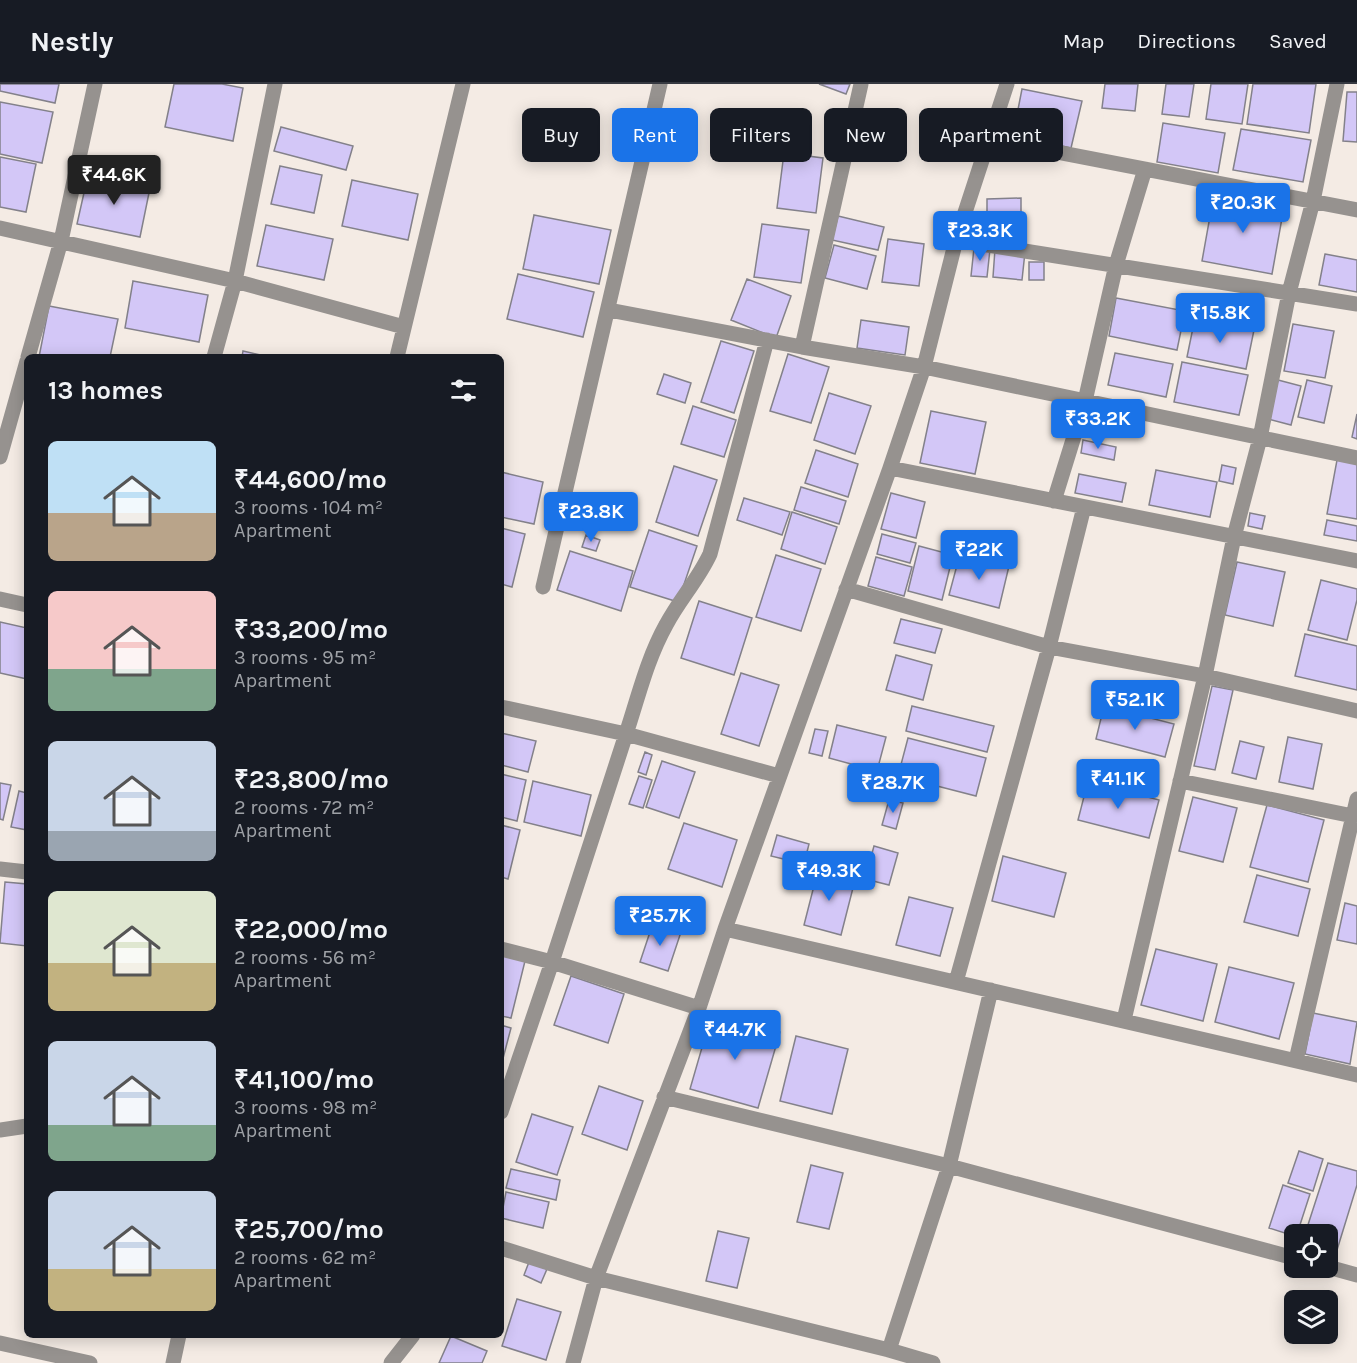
<!DOCTYPE html>
<html lang="en">
<head>
<meta charset="utf-8">
<style>
  :root { --surface:#171b24; --page:#20242c; --text:#f1f3f6; --muted:#9ea1a6; --line:#363941; --accent:#1a73e8 }
  body { margin:0; font-family:Karla,sans-serif; background:var(--page); color:var(--text); height:100vh; display:flex; flex-direction:column; font-size:22px; white-space:nowrap }
  * { box-sizing:border-box; margin:0 }
  p { font-size:20px; color:var(--muted) }
  .icon { flex:none; width:33px; height:33px; fill:none; stroke:currentColor; stroke-width:2; stroke-linecap:round; stroke-linejoin:round }
  .map { position:relative; flex:1; overflow:hidden }
  .details { position:absolute; left:24px; top:270px; width:480px; height:984px; display:flex; flex-direction:column; background:var(--surface); border-radius:9px; box-shadow:0 3px 15px #0003 }
  .details>* { flex:none }
  .banner { position:absolute; left:522px; top:24px; width:570px; height:54px; display:flex; gap:12px }
  .controls { position:absolute; left:1284px; top:1140px; display:grid; gap:12px }
  .controls a { display:grid; place-items:center; width:54px; height:54px; border-radius:9px; background:var(--surface); box-shadow:0 3px 15px #0003; font-size:30px }
  .price { position:absolute; translate:-50% -51px; padding:0 14px; border-radius:6px; background:var(--accent); color:#fff; font-size:20px; line-height:39px; filter:drop-shadow(0 2px 3px #0008) }
  .price::after { content:''; position:absolute; left:50%; top:36px; width:18px; height:14px; margin-left:-9px; background:inherit; clip-path:polygon(0 0,100% 0,50% 100%) }
  .price.current { background:#222; color:#fff }
  ul { padding:0; list-style:none }
  li { display:flex; align-items:center; gap:18px; height:150px; padding:0 24px }
  li span { display:grid; place-items:center; flex:none; width:168px; height:120px; border-radius:9px; color:#555 }
  li>.icon { margin-inline-start:auto }
  span .icon { width:72px; height:72px; fill:#fffc; stroke-width:1 }
  li b { font-size:26px }
  h2 { display:flex; justify-content:space-between; align-items:center; height:72px; padding:0 24px; font-size:26px }
  .tag { padding:0 21px; border-radius:9px; background:var(--surface); box-shadow:0 3px 15px #0003; font-size:21px; line-height:54px }
  .tag.current { background:var(--accent); color:#fff }
  header { display:flex; align-items:center; gap:36px; box-sizing:border-box; height:84px; padding:0 30px; background:var(--surface); border-bottom:2px solid var(--line) }
  header strong { font-size:28px }
  nav { display:flex; gap:33px; margin-inline-start:auto; font-size:21px }
  .map>svg:first-child { display:block }
  .building { fill:#d3c7f7; stroke:#83818a; stroke-width:1.5 }
  .lines { fill:none; stroke-linecap:round; stroke-linejoin:round }
  .street { stroke:#96928f; stroke-width:15 }
</style>
</head>
<body>
<header>
<strong>Nestly</strong>
<nav><a>Map</a><a>Directions</a><a>Saved</a></nav>
</header>
<div class="map">
<svg width="1357" height="1279" viewBox="0 0 1357 1279">
  <rect width="100%" height="100%" fill="#f4ebe4"/>
  <path class="building" d="M0,0H59L55,19L0,7Z
    M174,0H222L243,4L233,57L165,43Z
    M819,0H850L846,10Z
    M1105,0H1138L1135,27L1102,24Z
    M1166,0H1194L1189,33L1162,30Z
    M1211,0H1248L1242,40L1206,35Z
    M1253,0H1316L1309,49L1247,40Z
    M1022,5L1082,17L1071,64L1013,51Z
    M1347,8H1357V58L1343,57Z
    M0,18L53,28L42,79L0,70Z
    M1163,39L1225,49L1218,89L1157,78Z
    M281,43L353,62L346,86L274,67Z
    M1241,45L1311,56L1303,98L1233,86Z
    M784,69L823,74L816,129L777,124Z
    M0,73L36,80L26,128L0,123Z
    M280,82L322,91L314,129L271,120Z
    M88,91L150,104L140,153L77,140Z
    M352,96L418,110L408,156L342,142Z
    M1214,110L1284,123L1272,190L1202,177Z
    M1021,114V135L987,136V115Z
    M534,131L611,146L599,200L523,185Z
    M838,132L884,143L878,166L832,156Z
    M1021,139L1022,155L988,156V140Z
    M762,140L809,146L801,199L754,193Z
    M266,141L333,155L324,196L257,182Z
    M888,155L924,160L919,202L882,198Z
    M834,161L876,172L867,205L825,194Z
    M974,164L990,165L987,193L971,192Z
    M995,165L1025,168L1022,196L993,193Z
    M1325,170L1357,176V208L1319,201Z
    M1029,178H1044V196H1029Z
    M518,190L594,208L583,253L507,235Z
    M747,195L791,212L776,254L731,236Z
    M133,197L208,211L199,258L125,244Z
    M1116,214L1185,227L1177,266L1109,252Z
    M49,222L118,235L110,273H39Z
    M1195,234L1254,246L1246,285L1187,273Z
    M861,236L909,243L905,271L857,264Z
    M1293,240L1334,247L1325,294L1284,287Z
    M721,257L754,267L734,329L701,318Z
    M243,267L269,273H242Z
    M1115,269L1173,280L1166,313L1108,301Z
    M788,270L829,283L811,339L770,327Z
    M1182,278L1248,291L1239,331L1174,318Z
    M664,290L691,299L685,319L657,310Z
    M1278,296L1301,302L1291,341L1268,335Z
    M1307,296L1332,302L1324,339L1298,333Z
    M829,309L871,322L855,370L814,356Z
    M693,322L736,336L724,373L681,360Z
    M931,327L986,338L975,390L920,379Z
    M1357,330V355L1352,353Z
    M1083,356L1116,363L1114,376L1081,369Z
    M816,366L858,380L848,413L805,399Z
    M1337,376L1357,379V435L1327,430Z
    M1222,381L1236,384L1233,400L1219,397Z
    M674,382L717,396L698,452L656,438Z
    M1156,386L1217,398L1210,433L1149,421Z
    M501,388L543,398L534,440L501,433Z
    M1079,390L1126,399L1122,418L1075,409Z
    M801,403L846,417L839,440L794,426Z
    M891,409L925,418L916,454L881,445Z
    M744,414L790,428L782,451L737,436Z
    M792,428L837,443L825,480L781,465Z
    M1250,429L1265,432L1262,445L1248,442Z
    M1327,436L1357,442V457L1324,451Z
    M501,444L525,450L512,503L501,500Z
    M649,446L697,462L678,518L630,503Z
    M882,450L916,459L910,479L877,470Z
    M586,451L600,456L596,467L582,463Z
    M919,462L953,471L942,516L908,507Z
    M570,467L633,487L621,527L557,506Z
    M960,470L1009,482L999,524L949,511Z
    M776,471L821,485L801,547L756,533Z
    M876,473L912,483L904,512L868,502Z
    M1237,478L1285,488L1273,542L1225,531Z
    M1321,496L1357,505V516L1347,556L1308,546Z
    M699,517L752,534L734,591L681,574Z
    M901,535L942,545L935,569L894,559Z
    M0,538L27,544V595L0,589Z
    M1305,550L1357,562V606L1295,592Z
    M896,571L932,581L923,616L886,606Z
    M741,589L779,601L759,662L721,650Z
    M1212,602L1233,606L1215,686L1194,682Z
    M912,622L994,642L987,668L906,647Z
    M1104,622L1174,640L1165,673L1096,655Z
    M837,641L886,653L877,687L829,674Z
    M815,645L828,647L822,672L809,669Z
    M501,649L536,657L528,688L501,681Z
    M1288,653L1322,660L1313,705L1279,698Z
    M908,654L986,674L976,712L898,692Z
    M1240,657L1264,663L1256,695L1232,689Z
    M645,668L652,671L646,691L638,688Z
    M662,677L695,688L679,734L646,723Z
    M501,690L526,696L517,737L501,733Z
    M639,692L652,696L643,724L629,720Z
    M533,697L591,711L581,752L524,738Z
    M1088,697L1159,716L1149,754L1078,736Z
    M0,699L11,701L3,736L0,735Z
    M19,707L27,709V746L11,743Z
    M1193,713L1237,724L1223,778L1179,767Z
    M889,716L903,719L896,745L882,741Z
    M1267,721L1324,736L1308,798L1250,783Z
    M684,739L737,756L722,803L668,785Z
    M501,741L520,746L508,795L501,793Z
    M777,751L809,760L804,780L771,772Z
    M874,762L898,769L889,801L865,795Z
    M1003,772L1066,789L1054,833L992,817Z
    M818,786L855,796L841,851L804,841Z
    M1257,791L1310,805L1298,852L1244,838Z
    M5,798L27,800V862L0,859Z
    M909,813L953,824L940,872L896,861Z
    M1345,819L1357,822V860L1337,856Z
    M653,839L681,848L668,887L640,878Z
    M1156,865L1217,880L1203,937L1141,921Z
    M501,871L525,877L511,934L501,932Z
    M1229,883L1294,899L1279,955L1215,938Z
    M571,892L624,910L608,959L554,941Z
    M712,929L780,948L758,1024L690,1005Z
    M1313,929L1357,938L1350,980L1305,970Z
    M501,941L511,944L501,982Z
    M796,952L848,965L832,1030L780,1017Z
    M599,1002L643,1017L627,1066L582,1050Z
    M532,1030L573,1043L557,1091L516,1078Z
    M1299,1067L1323,1075L1313,1107L1288,1099Z
    M1328,1079L1357,1087V1101L1337,1166L1328,1163V1150H1305Z
    M811,1081L843,1089L829,1145L797,1138Z
    M511,1085L560,1096L556,1116L506,1104Z
    M1283,1101L1310,1110L1297,1150L1294,1152L1269,1144Z
    M506,1108L549,1118L543,1144L501,1134Z
    M718,1147L749,1154L737,1204L706,1197Z
    M529,1178L547,1185L541,1199L524,1191Z
    M517,1215L561,1228L546,1276L502,1262Z
    M451,1252L487,1267L482,1279H439Z"/>
  <g class="lines">
    <path class="street" d="M990,55L1357,126
      M0,144L235,197L404,243
      M956,156L1357,220
      M609,226L802,263L924,283L1357,374
      M802,263L861,0
      M28,273L61,157L95,0
      M214,273L235,197L275,0
      M397,273L463,0
      M0,373L27,277
      M890,384L924,283L956,156L1007,0
      M1054,417L1085,317L1116,181L1145,85
      M1357,477L890,384L725,845L1357,991
      M543,503L660,0
      M846,505L1049,563L1205,592L1357,627
      M0,515L27,521
      M501,623L626,650C638,614 647,575 666,541C679,516 698,496 710,470L767,256
      M1180,697L1353,732
      M0,785L27,788
      M501,865L552,878L699,924
      M956,898L1049,563L1084,423
      M1124,936L1205,592L1234,453L1260,354L1289,209L1313,117L1337,0
      M1296,976L1357,715
      M664,1013L949,1082L1294,1174
      M501,1028L552,878L626,650L779,692
      M0,1046L27,1042
      M501,1164L596,1194L889,1266L933,1279
      M1328,1183L1357,1191
      M0,1259L90,1279
      M889,1266L949,1082L991,906
      M173,1279L179,1251
      M391,1279L413,1251
      M573,1279L596,1194L699,924L725,845"/>
  </g>
</svg>
<div class="controls">
<a><svg class="icon" aria-label="locate" viewBox="0 0 24 24"><circle cx="12" cy="12" r="6"/><path d="M12 2v4M12 18v4M2 12h4M18 12h4"/></svg></a>
<a><svg class="icon" aria-label="layers" viewBox="0 0 24 24"><path d="M12 4l9 5-9 5-9-5zM3 14l9 5 9-5"/></svg></a>
</div>
<b class="price current" style="left:114px;top:122px">₹44.6K</b>
<b class="price" style="left:1243px;top:150px">₹20.3K</b>
<b class="price" style="left:980px;top:178px">₹23.3K</b>
<b class="price" style="left:1220px;top:260px">₹15.8K</b>
<b class="price" style="left:1098px;top:366px">₹33.2K</b>
<b class="price" style="left:591px;top:459px">₹23.8K</b>
<b class="price" style="left:979px;top:497px">₹22K</b>
<b class="price" style="left:1135px;top:647px">₹52.1K</b>
<b class="price" style="left:1118px;top:726px">₹41.1K</b>
<b class="price" style="left:893px;top:730px">₹28.7K</b>
<b class="price" style="left:829px;top:818px">₹49.3K</b>
<b class="price" style="left:660px;top:863px">₹25.7K</b>
<b class="price" style="left:735px;top:977px">₹44.7K</b>
<div class="banner">
<a class="tag">Buy</a>
<a class="tag current">Rent</a>
<a class="tag">Filters</a>
<a class="tag">New</a>
<a class="tag">Apartment</a>
</div>
<section class="details">
<h2>13 homes<svg class="icon" aria-label="filters" viewBox="0 0 24 24"><path d="M4 7h16M4 17h16"/><circle cx="9" cy="7" r="2"/><circle cx="15" cy="17" r="2"/></svg></h2>
<ul>
<li><span style="background:linear-gradient(#bfe0f5 60%,#b9a48a 0)"><svg class="icon" aria-label="home" viewBox="0 0 24 24"><path d="M3 11l9-7 9 7M6 9v11h12V9"/></svg></span><div><b>₹44,600/mo</b><p>3 rooms · 104 m²</p><p>Apartment</p></div></li>
<li><span style="background:linear-gradient(#f6c9c9 65%,#7fa58c 0)"><svg class="icon" aria-label="home" viewBox="0 0 24 24"><path d="M3 11l9-7 9 7M6 9v11h12V9"/></svg></span><div><b>₹33,200/mo</b><p>3 rooms · 95 m²</p><p>Apartment</p></div></li>
<li><span style="background:linear-gradient(#c9d6e8 75%,#9aa5b1 0)"><svg class="icon" aria-label="home" viewBox="0 0 24 24"><path d="M3 11l9-7 9 7M6 9v11h12V9"/></svg></span><div><b>₹23,800/mo</b><p>2 rooms · 72 m²</p><p>Apartment</p></div></li>
<li><span style="background:linear-gradient(#dfe7d0 60%,#c2b280 0)"><svg class="icon" aria-label="home" viewBox="0 0 24 24"><path d="M3 11l9-7 9 7M6 9v11h12V9"/></svg></span><div><b>₹22,000/mo</b><p>2 rooms · 56 m²</p><p>Apartment</p></div></li>
<li><span style="background:linear-gradient(#c9d6e8 70%,#7fa58c 0)"><svg class="icon" aria-label="home" viewBox="0 0 24 24"><path d="M3 11l9-7 9 7M6 9v11h12V9"/></svg></span><div><b>₹41,100/mo</b><p>3 rooms · 98 m²</p><p>Apartment</p></div></li>
<li><span style="background:linear-gradient(#c9d6e8 65%,#c2b280 0)"><svg class="icon" aria-label="home" viewBox="0 0 24 24"><path d="M3 11l9-7 9 7M6 9v11h12V9"/></svg></span><div><b>₹25,700/mo</b><p>2 rooms · 62 m²</p><p>Apartment</p></div></li>
</ul>
</section>
</div>
</body>
</html>
